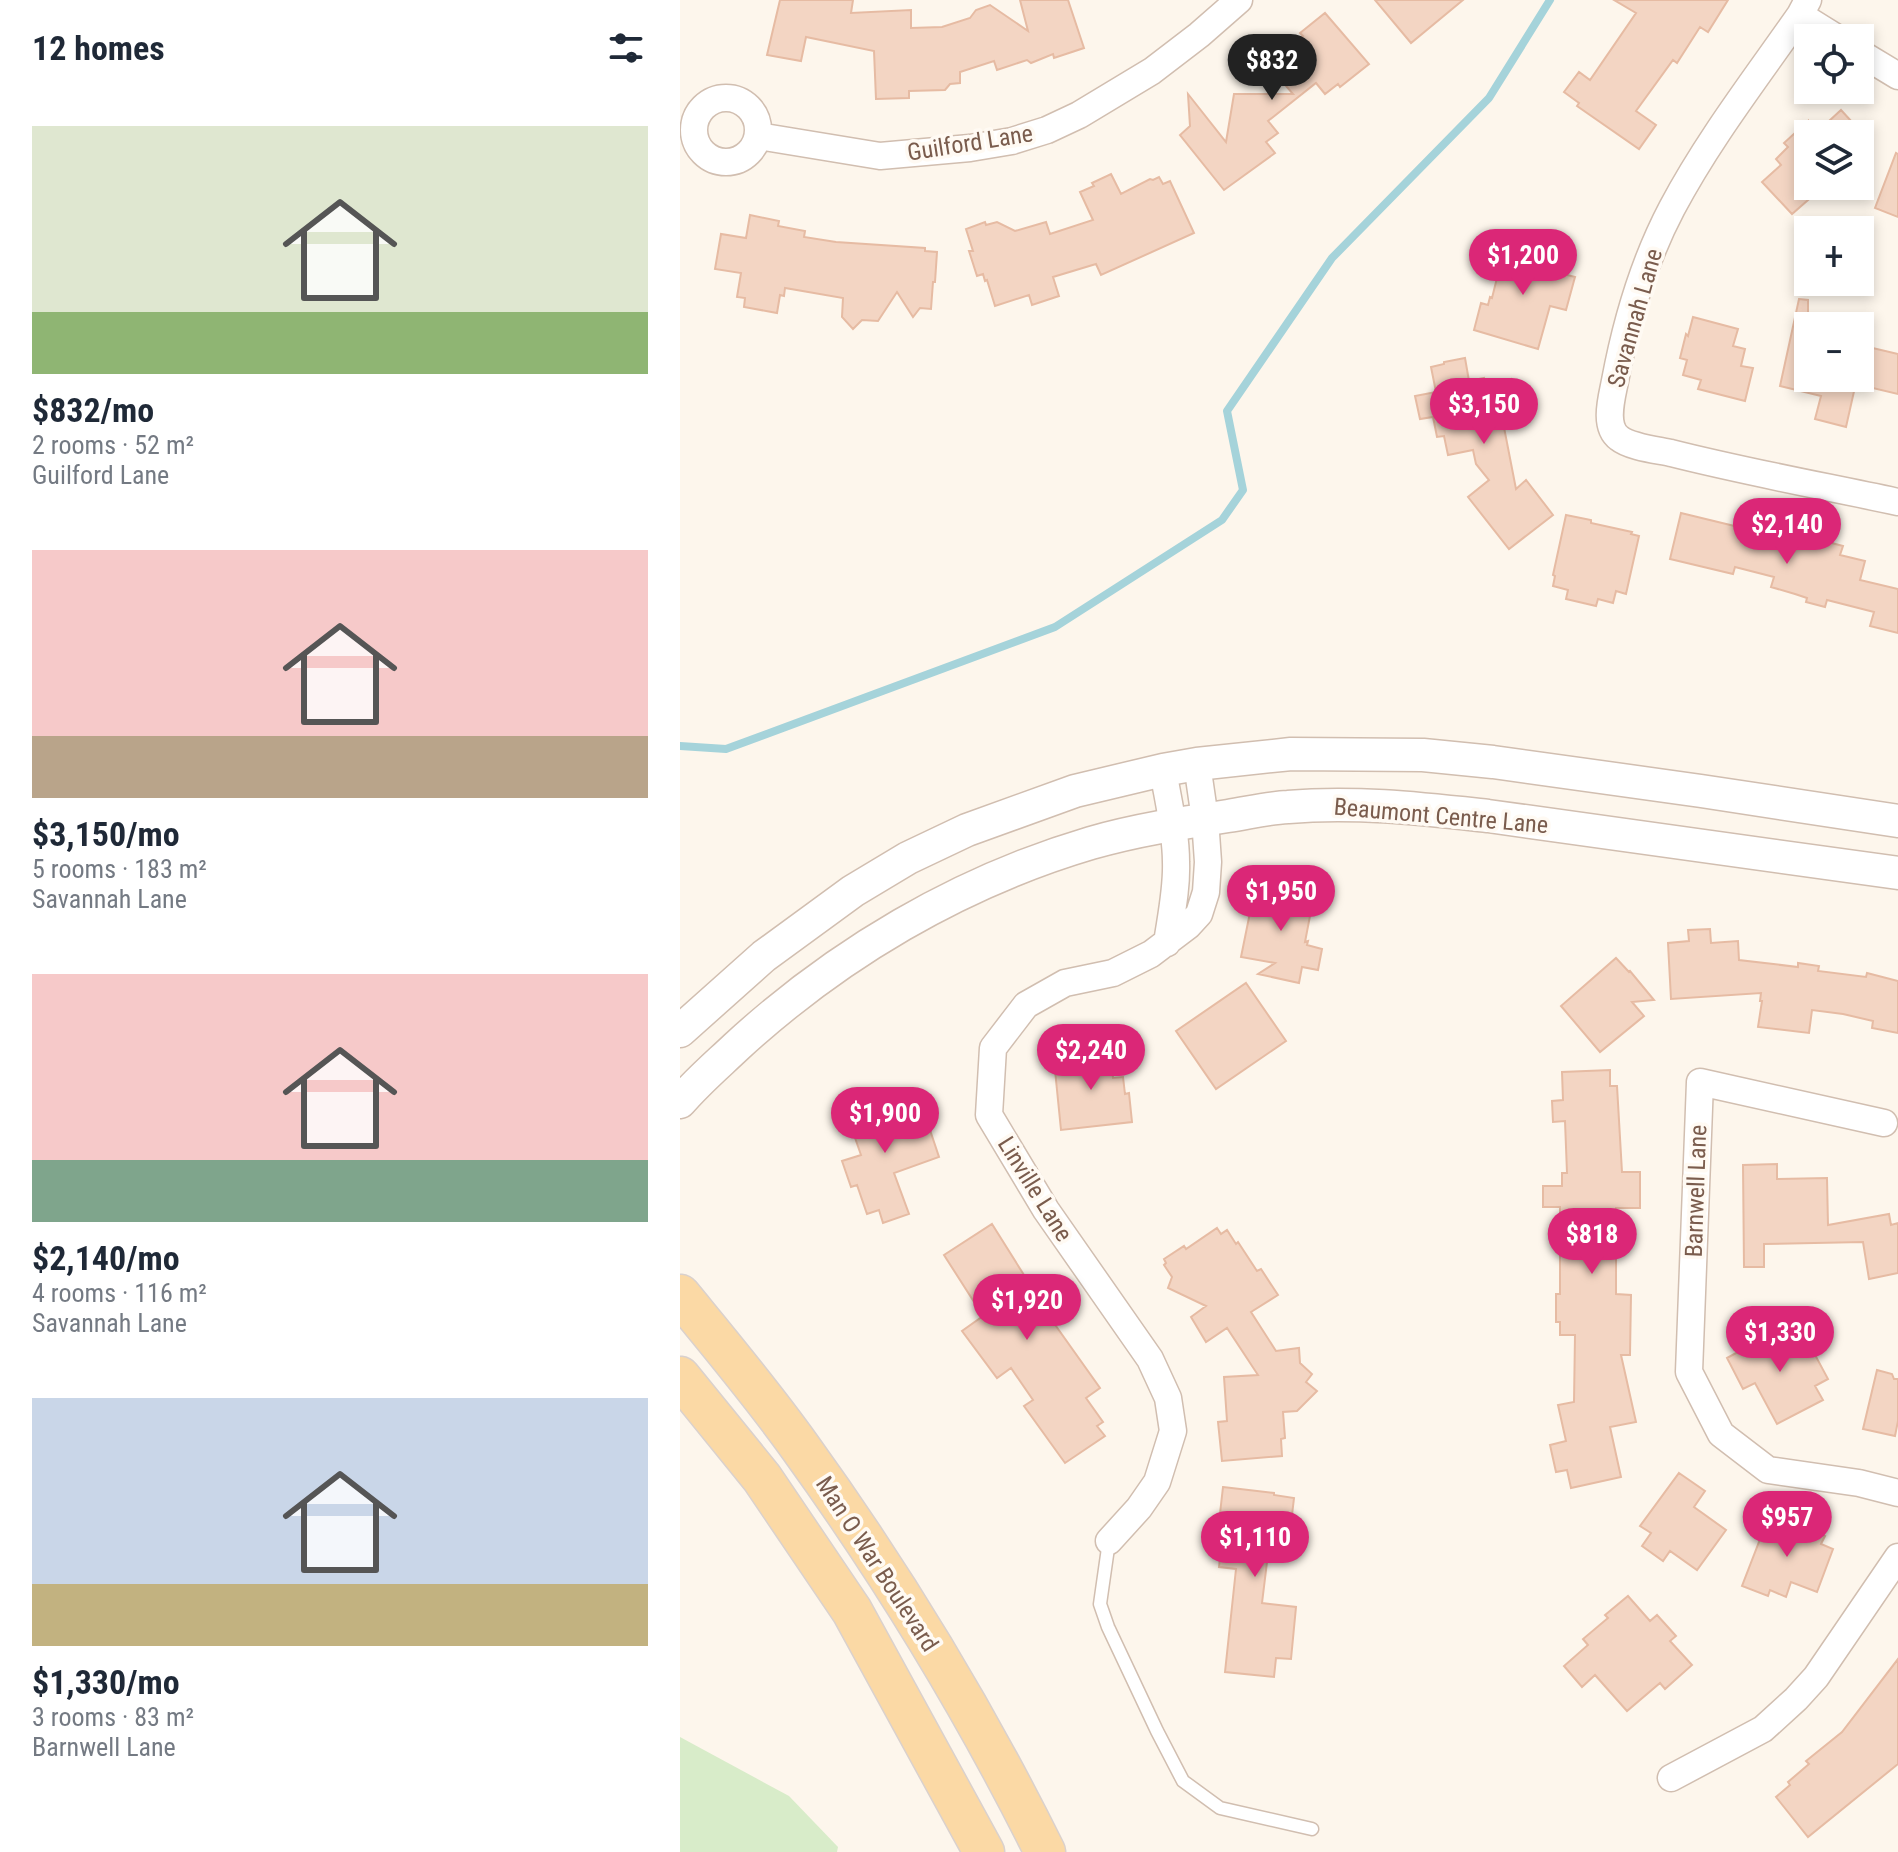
<!DOCTYPE html>
<html lang="en">
<head>
<meta charset="utf-8">
<style>
  :root { --surface:#fff; --page:#f2f2f3; --text:#1f2937; --muted:#747a83; --accent:#db2777 }
  body { margin:0; font-family:"Roboto Condensed",sans-serif; background:var(--page); color:var(--text); height:100vh; display:flex; flex-direction:column; font-size:30px; white-space:nowrap }
  * { box-sizing:border-box; margin:0 }
  p { font-size:26px; color:var(--muted) }
  .icon { flex:none; width:44px; height:44px; fill:none; stroke:currentColor; stroke-width:2; stroke-linecap:round; stroke-linejoin:round }
  .map { position:relative; flex:1; overflow:hidden }
  .drawer { display:flex; flex-direction:column; background:var(--surface); width:680px }
  .drawer>* { flex:none }
  .buttons { position:absolute; left:1114px; top:24px; display:grid; gap:16px }
  .buttons a { display:grid; place-items:center; width:80px; height:80px; border-radius:0px; background:var(--surface); box-shadow:0 4px 12px #0003; font-size:40px }
  .price { position:absolute; translate:-50% -68px; padding:0 18px; border-radius:28px; background:var(--accent); color:#fff; font-size:26px; line-height:52px; filter:drop-shadow(0 2px 4px #0008) }
  .price::after { content:''; position:absolute; left:50%; top:48px; width:24px; height:18px; margin-left:-12px; background:inherit; clip-path:polygon(0 0,100% 0,50% 100%) }
  .price.active { background:#222; color:#fff }
  ul { padding:0; list-style:none }
  li { display:grid; align-content:center; gap:16px; height:424px; padding:0 32px }
  li span { display:grid; place-items:center; height:248px; border-radius:0px; color:#555 }
  li>.icon { margin-inline-start:auto }
  span .icon { width:144px; height:144px; fill:#fffc; stroke-width:1 }
  li b { font-size:34px }
  h2 { display:flex; justify-content:space-between; align-items:center; height:96px; padding:0 32px; font-size:34px }
  main { display:flex; flex:1; min-height:0 }
  .map>svg:first-child { display:block }
  .green { fill:#d8ecc9 }
  .lines { fill:none; stroke-linecap:round; stroke-linejoin:round }
  .stream { stroke:#a5d3da; stroke-width:8 }
  .building { fill:#f3d5c3; stroke:#e6bba3; stroke-width:2 }
  .service-casing { stroke:#d1beb0; stroke-width:15 }
  .minor-casing { stroke:#d1beb0; stroke-width:29 }
  .tertiary-casing { stroke:#d1beb0; stroke-width:35 }
  .primary-casing { stroke:#dad1cd; stroke-width:43 }
  .service { stroke:#fff; stroke-width:12 }
  .minor { stroke:#fff; stroke-width:26 }
  .tertiary { stroke:#fff; stroke-width:32 }
  .primary { stroke:#fbd9a5; stroke-width:40 }
  .labels { text-anchor:middle; dominant-baseline:central; stroke-width:7; stroke-linejoin:round; paint-order:stroke }
  .street-label { font-size:24px; fill:#7a5c4d; stroke:#fffaf3 }
</style>
</head>
<body>
<main>
<section class="drawer">
<h2>12 homes<svg class="icon" aria-label="filters" viewBox="0 0 24 24"><path d="M4 7h16M4 17h16"/><circle cx="9" cy="7" r="2"/><circle cx="15" cy="17" r="2"/></svg></h2>
<ul>
<li><span style="background:linear-gradient(#dfe7d0 75%,#8fb573 0)"><svg class="icon" aria-label="home" viewBox="0 0 24 24"><path d="M3 11l9-7 9 7M6 9v11h12V9"/></svg></span><div><b>$832/mo</b><p>2 rooms · 52 m²</p><p>Guilford Lane</p></div></li>
<li><span style="background:linear-gradient(#f6c9c9 75%,#b9a48a 0)"><svg class="icon" aria-label="home" viewBox="0 0 24 24"><path d="M3 11l9-7 9 7M6 9v11h12V9"/></svg></span><div><b>$3,150/mo</b><p>5 rooms · 183 m²</p><p>Savannah Lane</p></div></li>
<li><span style="background:linear-gradient(#f6c9c9 75%,#7fa58c 0)"><svg class="icon" aria-label="home" viewBox="0 0 24 24"><path d="M3 11l9-7 9 7M6 9v11h12V9"/></svg></span><div><b>$2,140/mo</b><p>4 rooms · 116 m²</p><p>Savannah Lane</p></div></li>
<li><span style="background:linear-gradient(#c9d6e8 75%,#c2b280 0)"><svg class="icon" aria-label="home" viewBox="0 0 24 24"><path d="M3 11l9-7 9 7M6 9v11h12V9"/></svg></span><div><b>$1,330/mo</b><p>3 rooms · 83 m²</p><p>Barnwell Lane</p></div></li>
</ul>
</section>
<div class="map">
<svg width="1218" height="1852" viewBox="0 0 1218 1852">
  <rect width="100%" height="100%" fill="#fdf6ec"/>
  <path class="green" d="M0,1737L109,1796L158,1847L157,1852H0Z"/>
  <g class="lines">
    <path class="stream" d="M0,746L46,749L375,627L542,520L563,490L547,411L652,258L809,98L870,0"/>
  </g>
  <path class="building" d="M100,0H173L171,13L231,10V28L262,27L290,18L296,10L310,5L348,31L340,0H388L404,48L374,58L373,54L351,63L347,60L317,70L314,61L280,72V83L270,84L265,90L229,91V98L196,99L194,51L126,37L121,61L87,55Z
    M695,0H783L731,43Z
    M934,0H1048L1028,32L1020,27L997,63L993,60L956,111L976,125L959,149L897,106L899,103L884,92L899,72L910,80L956,13Z
    M645,13L689,64L660,87L658,84L645,94L636,83L588,121L598,133L586,142L595,153L544,190L500,135L510,126L508,94L546,142L554,94H613L588,65L623,36L620,33Z
    M1161,110L1183,134H1135Z
    M1128,121V186H1144L1112,214L1082,182L1101,165L1096,159L1108,147L1104,143Z
    M1216,153L1218,154V217L1195,208Z
    M431,174L441,194L470,179L473,180L479,177L483,184L490,181L514,233L421,275L416,264L373,277L379,296L352,305L349,295L315,306L307,280L305,281L303,274L297,276L289,251H293L286,229L305,222L306,225L317,222L335,231L366,222L370,234L413,220L400,192L414,186L412,183Z
    M70,215L99,221L98,226L125,231L124,237L156,242L245,248V251L257,252L255,282H253L251,309L240,308L233,317L217,292L198,321L182,320L173,329L162,317L163,298L105,288L104,296L100,295L97,313L64,307L65,298L57,297L61,273L35,269L41,234L66,238Z
    M826,242L868,252L864,269L895,277L886,310L870,306L858,349L794,330L801,303L808,305L810,297L812,298Z
    M1119,299L1128,300V378H1177L1166,427L1135,419L1141,396L1100,386Z
    M1013,317L1058,329L1053,346L1065,349L1061,366L1073,368L1065,401L1018,389L1021,380L1003,375L1007,360L1000,358L1006,334L1008,336Z
    M1180,345L1218,354V394L1180,385Z
    M785,358L789,381L804,378L805,384L831,379L837,409L821,412L836,489L846,480L873,515L829,549L788,497L809,480L796,464L793,450L768,455L764,436L757,437L753,417L740,419L735,396L756,392L751,367L764,364V362Z
    M1001,513L1075,531L1074,534L1122,546L1125,536L1163,546L1160,555L1185,561L1180,580L1218,589V633L1190,626L1194,612L1147,600L1145,607L1126,602L1127,598L1115,594L1091,587L1094,577L1055,567L1053,574L990,559Z
    M886,515L911,520V523L952,532L951,534L959,536L946,594L936,591L933,603L918,599L916,606L886,599L888,590L873,586L875,576L873,575Z
    M576,883L634,895L625,942L628,941L627,945L642,949L638,970L622,967L619,983L578,974L595,963L561,957Z
    M1030,929L1031,943L1058,941L1059,960L1118,967V963L1139,966L1138,971L1186,977L1187,973L1218,981V1033L1192,1028L1193,1021L1163,1014L1132,1010L1129,1033L1078,1027L1082,1001H1080L1081,993L991,999L988,943L1009,941L1008,930Z
    M936,958L949,972L950,971L974,1000L952,1002L964,1016L920,1052L881,1006Z
    M566,983L606,1041L536,1089L496,1031Z
    M430,1050L433,1078L443,1077L445,1094L449,1093L452,1122L381,1130L375,1070L386,1069L384,1055Z
    M930,1070V1086H937L942,1172H960V1208H936V1294L951,1295L950,1355H941L956,1422L930,1427L941,1477L891,1488L887,1470L876,1472L870,1445L886,1441L878,1405L894,1402L895,1335H880V1322H876V1294H880V1207H863V1186H882V1173H887L885,1121L873,1122L872,1101L883,1100L882,1072Z
    M216,1095L232,1133L249,1127L259,1157L214,1173L229,1214L203,1223L199,1210L187,1214L177,1185L171,1187L162,1161L181,1155L166,1112Z
    M1097,1164V1179L1147,1178L1148,1225L1209,1214L1211,1225L1218,1223V1273L1189,1279L1183,1242L1084,1244V1267H1064L1063,1165Z
    M312,1224L349,1283L354,1280L356,1283L358,1282L380,1313L371,1319L420,1388L406,1398L423,1422L417,1426L425,1436L385,1463L344,1406L353,1400L331,1368L317,1378L282,1331L303,1316L264,1255Z
    M537,1228L541,1234L547,1230L556,1244L558,1242L577,1271L581,1269L598,1295L571,1312L596,1351L619,1348L620,1363L632,1374L626,1382L637,1391L617,1411L603,1412L605,1438L601,1439L602,1456L542,1461L538,1422L547,1421L544,1377L578,1375L547,1328L526,1342L511,1317L526,1306L488,1288L492,1277L484,1265L486,1263L484,1259L504,1246L506,1249Z
    M1107,1325L1124,1356L1133,1351L1148,1379L1135,1386L1143,1400L1097,1424L1075,1383L1063,1389L1047,1358Z
    M1197,1370L1212,1374L1214,1379H1218V1421L1215,1436L1183,1429Z
    M999,1473L1025,1491L1014,1507L1046,1530L1017,1570L990,1551L983,1561L962,1546L971,1533L960,1526Z
    M543,1487L594,1493V1495L614,1498L607,1557L588,1554L582,1603L616,1607L611,1659L596,1658L594,1677L545,1672L556,1569L539,1567L541,1549H536Z
    M1089,1516L1145,1536L1141,1544L1153,1549L1137,1592L1111,1582L1106,1597L1090,1590L1088,1596L1062,1586Z
    M948,1596L970,1621L977,1615L996,1636L990,1641L1012,1665L985,1689L980,1683L947,1711L915,1675L902,1687L884,1666L908,1645L903,1639L928,1618L925,1615Z
    M1218,1659V1764L1128,1837L1096,1797L1110,1785L1108,1782L1129,1764L1126,1761L1162,1732Z"/>
  <g class="lines">
    <g class="service-casing">
      <path id="service" d="M429,1541L420,1604L428,1627L477,1731L503,1781L540,1808L632,1829"/>
    </g>
    <g class="minor-casing">
      <path id="minor" d="M1128,0L1120,15C1076,78 1028,140 992,208C964,261 946,322 935,381C932,397 923,426 939,438C950,447 977,450 991,453C1066,472 1143,486 1218,502
        M1120,15L1157,38
        M1180,53L1218,76
        M14 130a32 32 0 1 1 64 0a32 32 0 1 1-64 0Z
        M78,136L200,156L290,148L332,141L367,130L399,115L472,71L519,35L559,0
        M483,770C488,800 496,832 496,862C497,889 491,916 487,943
        M1204,1123L1020,1082L1009,1372L1041,1434L1088,1470L1179,1483L1218,1493
        M429,1541L459,1508L477,1482L493,1431L488,1398L470,1359L366,1210L309,1115L313,1048L346,1005L385,983L433,973L471,954L508,926L519,914L526,892L528,862L525,819L517,764
        M991,1778L1083,1729L1116,1699L1136,1677L1218,1557"/>
    </g>
    <g class="tertiary-casing">
      <path id="tertiary" d="M0,1031L84,956L173,891L228,858L287,830L395,791L483,770L517,764L611,754L743,755L813,762L1021,791L1218,821
        M0,1102C17,1082 37,1065 56,1047C157,954 279,882 411,843C456,830 502,823 548,816C568,813 588,808 608,807C675,801 743,809 808,816L1218,873"/>
    </g>
    <g class="primary-casing">
      <path id="primary" d="M0,1295C41,1345 83,1395 120,1447C211,1573 296,1713 365,1852
        M0,1377L82,1478L172,1611L304,1852"/>
    </g>
    <use href="#service" class="service"/>
    <use href="#minor" class="minor"/>
    <use href="#tertiary" class="tertiary"/>
    <use href="#primary" class="primary"/>
  </g>
  <g class="labels">
    <g class="street-label">
      <text transform="translate(290 143) rotate(-9)">Guilford Lane</text>
      <text transform="translate(955 318) rotate(-74)">Savannah Lane</text>
      <text transform="translate(761 816) rotate(5)">Beaumont Centre Lane</text>
      <text transform="translate(355 1189) rotate(58)">Linville Lane</text>
      <text transform="translate(1016 1191) rotate(-88)">Barnwell Lane</text>
      <text transform="translate(197 1564) rotate(57)">Man O War Boulevard</text>
    </g>
  </g>
</svg>
<div class="buttons">
<a><svg class="icon" aria-label="locate" viewBox="0 0 24 24"><circle cx="12" cy="12" r="6"/><path d="M12 2v4M12 18v4M2 12h4M18 12h4"/></svg></a>
<a><svg class="icon" aria-label="layers" viewBox="0 0 24 24"><path d="M12 4l9 5-9 5-9-5zM3 14l9 5 9-5"/></svg></a>
<a>+</a>
<a>−</a>
</div>
<b class="price active" style="left:592px;top:102px">$832</b>
<b class="price" style="left:843px;top:297px">$1,200</b>
<b class="price" style="left:804px;top:446px">$3,150</b>
<b class="price" style="left:1107px;top:566px">$2,140</b>
<b class="price" style="left:601px;top:933px">$1,950</b>
<b class="price" style="left:411px;top:1092px">$2,240</b>
<b class="price" style="left:205px;top:1155px">$1,900</b>
<b class="price" style="left:912px;top:1276px">$818</b>
<b class="price" style="left:347px;top:1342px">$1,920</b>
<b class="price" style="left:1100px;top:1374px">$1,330</b>
<b class="price" style="left:1107px;top:1559px">$957</b>
<b class="price" style="left:575px;top:1579px">$1,110</b>
</div>
</main>
</body>
</html>
